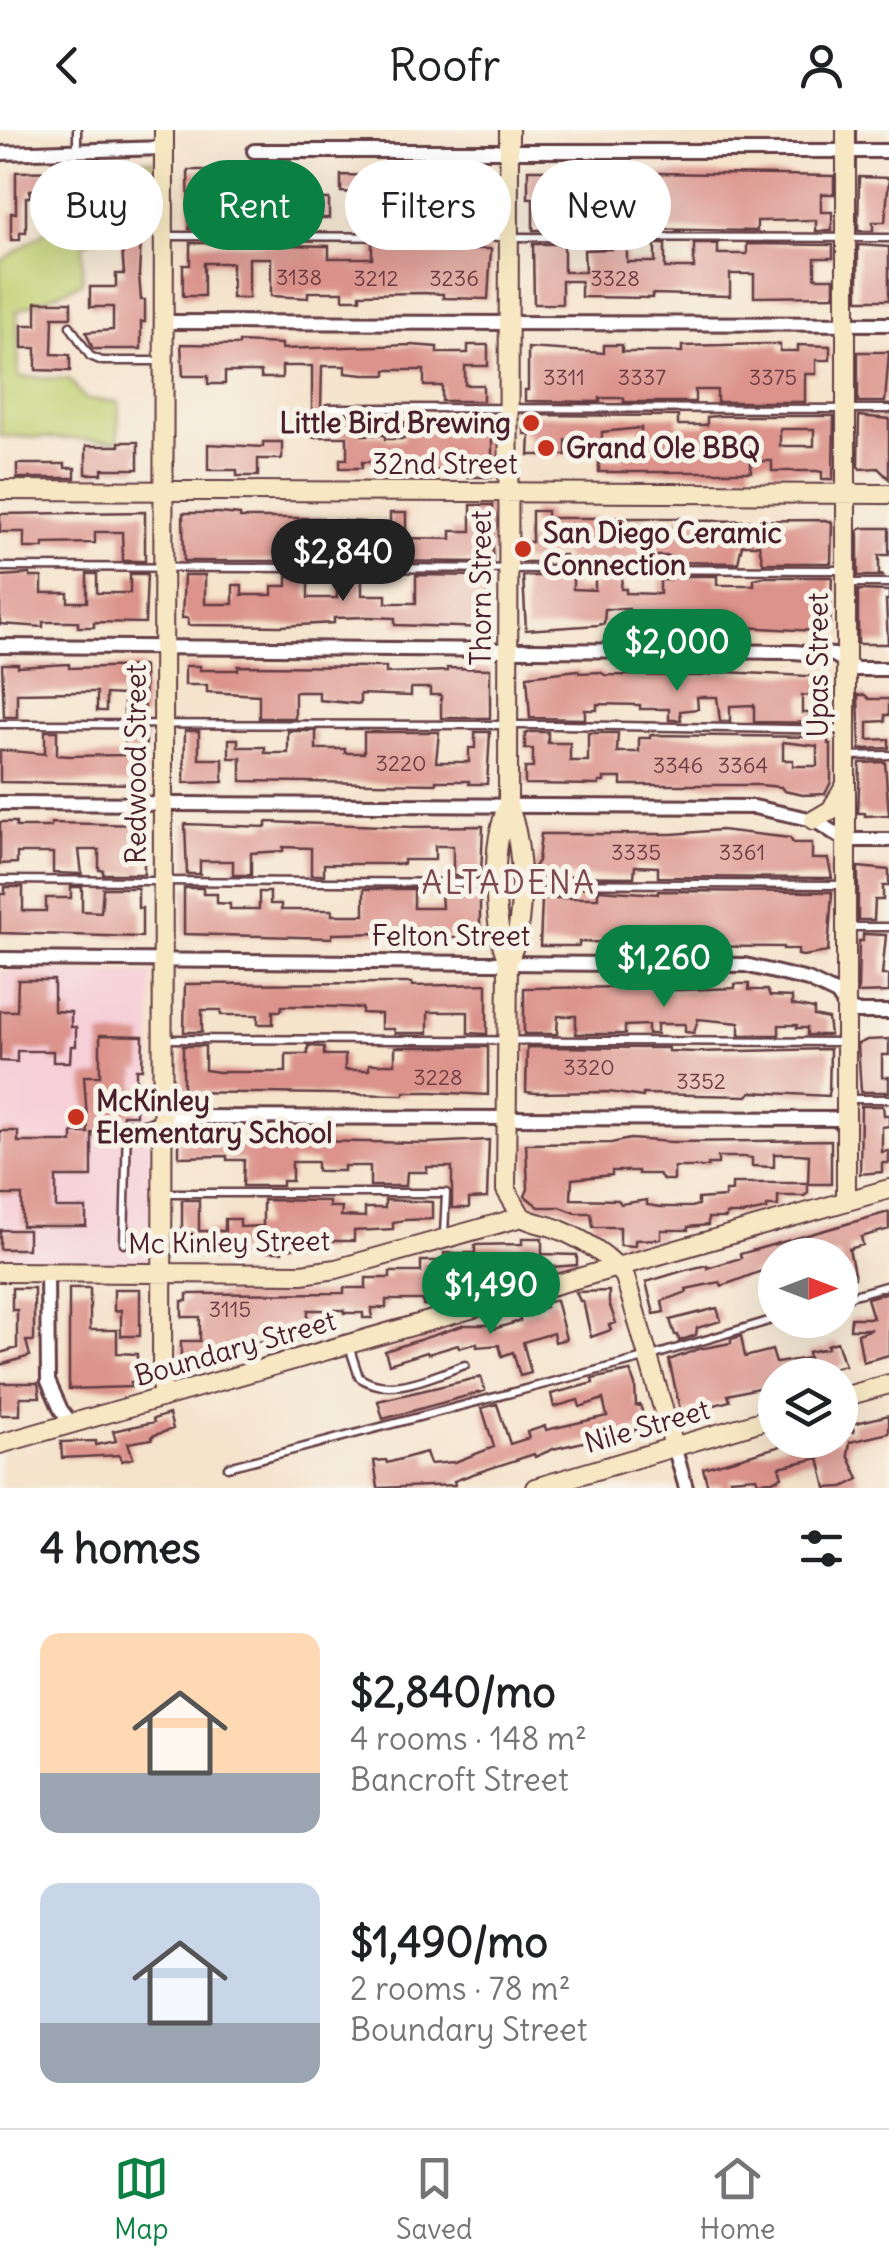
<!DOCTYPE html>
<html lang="en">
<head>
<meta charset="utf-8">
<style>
  :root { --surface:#fff; --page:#f2f2f2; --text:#202124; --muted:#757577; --line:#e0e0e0; --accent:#0b8043 }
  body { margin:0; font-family:Delius,sans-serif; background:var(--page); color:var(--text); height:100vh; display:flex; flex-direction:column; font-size:38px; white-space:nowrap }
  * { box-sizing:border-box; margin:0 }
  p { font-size:32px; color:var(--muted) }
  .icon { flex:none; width:55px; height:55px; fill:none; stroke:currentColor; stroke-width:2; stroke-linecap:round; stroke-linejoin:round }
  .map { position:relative; height:1358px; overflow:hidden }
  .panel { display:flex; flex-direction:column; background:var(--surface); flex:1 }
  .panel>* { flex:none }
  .guide { position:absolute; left:30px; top:30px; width:830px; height:90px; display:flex; gap:20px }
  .needle { width:65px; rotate:90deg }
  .buttons { position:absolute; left:758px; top:1108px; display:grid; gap:20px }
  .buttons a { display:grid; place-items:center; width:100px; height:100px; border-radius:50%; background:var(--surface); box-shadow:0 10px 40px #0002; font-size:50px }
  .price { position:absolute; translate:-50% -85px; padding:0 22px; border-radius:35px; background:var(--accent); color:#fff; font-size:32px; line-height:65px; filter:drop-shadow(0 2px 5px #0008) }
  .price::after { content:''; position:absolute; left:50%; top:60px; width:30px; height:22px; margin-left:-15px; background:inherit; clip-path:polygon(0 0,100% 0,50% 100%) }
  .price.current { background:#222; color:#fff }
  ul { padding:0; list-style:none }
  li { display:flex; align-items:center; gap:30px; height:250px; padding:0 40px }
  li span { display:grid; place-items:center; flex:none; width:280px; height:200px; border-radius:20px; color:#555 }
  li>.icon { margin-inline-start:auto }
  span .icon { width:120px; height:120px; fill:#fffc; stroke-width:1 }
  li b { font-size:42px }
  h2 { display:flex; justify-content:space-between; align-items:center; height:120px; padding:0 40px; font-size:42px }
  .pill { padding:0 35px; border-radius:45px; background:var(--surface); box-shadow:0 10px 40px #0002; font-size:35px; line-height:90px }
  .pill.current { background:var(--accent); color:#fff }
  header { display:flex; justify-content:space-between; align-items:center; height:130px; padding:0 40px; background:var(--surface); font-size:45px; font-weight:600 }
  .tabs { display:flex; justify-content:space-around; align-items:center; height:140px; border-top:2px solid var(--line); background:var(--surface); font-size:28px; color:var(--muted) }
  .tabs a { display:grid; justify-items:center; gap:5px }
  .tabs .current { color:var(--accent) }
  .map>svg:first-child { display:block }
  .built { fill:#f6cfd8 }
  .green { fill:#c1d072; stroke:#86784e; stroke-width:2.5 }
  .building { fill:#db938b; fill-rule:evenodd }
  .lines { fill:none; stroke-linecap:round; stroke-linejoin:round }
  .lane-casing { stroke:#643c43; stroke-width:11 }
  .street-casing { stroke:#643c43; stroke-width:18 }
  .secondary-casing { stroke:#643c43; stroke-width:22 }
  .lane { stroke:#fff; stroke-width:6 }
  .street { stroke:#fff; stroke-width:12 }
  .secondary { stroke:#f7e8c3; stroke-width:18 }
  .poi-dot { fill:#c8321e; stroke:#f7f3e8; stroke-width:4 }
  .labels { text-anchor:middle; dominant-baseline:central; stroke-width:10; stroke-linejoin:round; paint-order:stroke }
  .number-label { font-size:22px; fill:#6e3c43 }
  .poi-label { font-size:28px; font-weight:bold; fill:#4a1f2b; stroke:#f7f3e8; text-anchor:start }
  .street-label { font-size:28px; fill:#4a1f2b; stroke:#f7f3e8 }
  .quarter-label { font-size:32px; letter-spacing:2.5px; fill:#7d484d; stroke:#f7f3e8 }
</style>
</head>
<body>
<header><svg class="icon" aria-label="back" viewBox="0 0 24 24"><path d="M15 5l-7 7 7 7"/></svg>Roofr<svg class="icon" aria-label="person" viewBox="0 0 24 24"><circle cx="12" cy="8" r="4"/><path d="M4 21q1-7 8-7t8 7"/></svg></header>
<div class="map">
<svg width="889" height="1358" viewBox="0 0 889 1358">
  <rect width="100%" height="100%" fill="#f7f3e8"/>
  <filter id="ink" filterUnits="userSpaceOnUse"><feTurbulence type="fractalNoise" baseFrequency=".01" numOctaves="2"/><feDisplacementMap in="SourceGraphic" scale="20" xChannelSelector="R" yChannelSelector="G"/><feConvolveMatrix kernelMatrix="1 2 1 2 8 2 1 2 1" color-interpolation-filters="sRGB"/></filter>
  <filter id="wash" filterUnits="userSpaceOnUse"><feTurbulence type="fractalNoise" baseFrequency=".0048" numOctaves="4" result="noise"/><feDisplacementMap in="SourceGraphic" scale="40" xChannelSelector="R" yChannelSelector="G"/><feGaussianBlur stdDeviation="2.25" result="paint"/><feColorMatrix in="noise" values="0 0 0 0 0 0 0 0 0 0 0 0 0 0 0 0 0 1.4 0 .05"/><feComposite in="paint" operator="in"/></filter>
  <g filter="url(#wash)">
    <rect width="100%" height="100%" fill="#f5e3cc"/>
    <path class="built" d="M0,841L152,842L150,1134L0,1132Z"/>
    <path class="green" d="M153,30L156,75L83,115L82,153L17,181L19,247L69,249L85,269L119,272L118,311L0,306V132L76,81L78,32Z"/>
    <g id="blocks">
      <path class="building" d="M188,40H227V47H257V51H308V69H329V88H312V78H282V82H257V99H239V79H215V99H189Z
        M457,40H481L483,100H460V93H439V100H427V80L375,83V64L341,62V45L419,47V43H440V49H457Z
        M528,40H562V66H591V41H607V47L657,43L834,46V64H821V82H832V101H816V90L757,91V101L635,99V71L597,74V100H533V68H528Z
        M74,41V51H64V59L30,60V67H26V102H20V110H11V83H16V42Z
        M859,47L889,48L885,92H873V101H858Z
        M120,92H142L139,144L141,170H145V192H141V219H93L86,202L113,200V177H90V157H116V144H124Z
        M190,113L329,116V128H372V113L439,114V119H491L488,169L443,168V164L423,163L360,164V169H343V162H308V168L271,166V128H249V168H232V133H204V166H183V135H190Z
        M533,114H564V142H585L584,120L612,119V114H627V132H655V114H665V138H694V114H718V124H747V114L833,115V128H815V148H834V166L754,167V144H730V166L652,164V168L581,167V151H562V174H534Z
        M858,115L889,117V170H858Z
        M36,172H71V187H53L52,224L70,225V241L36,240V218H22V195H36Z
        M239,212L282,214V219L412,215L437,217V223H468V215H488V236H465V255H483V271H442V256H424V240H386V245H364L345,243V236H322L321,279L322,285H362V305H385V309H404V292L434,291L436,303H456V288L486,285V304H492V347H466V340H417V335H392V332H362V338H340V329H347V307H312V236H282V248H261V242H225V254H208V246H183L181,214L239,215Z
        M764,214H780V221H798V215L830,216V230H816V244H805V272H717V260H695V272H624V268H600V272L525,271V260H528V218L604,223V215H622V222H682V216Z
        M858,222H889L885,272H858Z
        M524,285L678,286V295H707V287L717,286H834L833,349H822V342L817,341H772V331H751V342H599V328H624V321H641V298L602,302V322H590V310H566V325H529L530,304H524ZM780,299H814V316H780Z
        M859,286L889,289V349L878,338L860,339L858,336Z
        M119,312H138V339H102V344H86V316H119Z
        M263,312H282V329H258V346H237V340H208V314L263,317Z
        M17,334H65V338H75V348H17Z
        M471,375H493V432L348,431V425L314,421H295V431H184L183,383H219L240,385V388H323V390L364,392V396H390V383H406V408L451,409V401H471Z
        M532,381H547V388H684V391H688L826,390L832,392L831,433H763L759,415H742L738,433L669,432V426H648V432H565V425H546V432H522V412H532Z
        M145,382V431H123L122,402H95V413L43,414V418H24V402H0V384Z
        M862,398H889V425H879V444L884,446H858V401Z
        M30,444V447H42V463H68V472H87V444H97V463H130V444H147L145,493L94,492V497H78V492H43V497L0,494V446Z
        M184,445H205V474H233V455H242V465H272V456H287V446H308V468H337V445H362V465H386V473H416V445L487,446V498L395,495V488L369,487L334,488V493L282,496L188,495V488H182Z
        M523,446H573V459L595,460V446H622L621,459H626V463L660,464V450H670V446H717V455H754V449L763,447H832L830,497L826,498V501H816L702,495L629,496V479H605L604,493L598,495L526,500Z
        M858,460L889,461V470H886L888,514H858Z
        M2,534H18V537L69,534V538L144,536L145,587H124V565L106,564V581H97V562H80L17,563V587H4Z
        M185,536H200V540H238V536L386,537V543L447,541V538L490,539V588H441V565H430V558H411V566L360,564V574L319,570V562H295V588H259V565L207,562V555H185Z
        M579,540V543L600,542L605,545L702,546L724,542L827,547L830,549V567L802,565V583H827L828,593L754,592V575L730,576V591H720L717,567H697L698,579L680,581L681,590H669V579H640V575L597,574V580H585V589L530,588L527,546Z
        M858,565H865L869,569H889V585H885V591L868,592V610L889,609V618L860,619Z
        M45,601H57V625L69,626L125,625V601H146L145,654L0,652V620L45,624Z
        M185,601H199V629H223V652L184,653Z
        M288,601H316V619H345V623H364V602H439L436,632H469V618H475V602H490L487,654H469V651H436V654L241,651V628H229V609H238V617H265V623H288Z
        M530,602H548V613H570V631H588V603H618L617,622H639V608H650V605L828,607V614H831V652L825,664L803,665L784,661L781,657L759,655H621V648H604V652H599V655L525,654V638H533V619H525V604ZM783,612L817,616V636H793V630H783Z
        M885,632L889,685L865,686V683H858L860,633Z
        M0,692H16V697H51V693L144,695V744H103V740H99V720H79L82,744L53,743V723H17V733L0,734Z
        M266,692L413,697L483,696L481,746H453V716H435V730H404V734H324V745H311V718L283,717V721L251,723V745H233V731H200V744H187L185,694L266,697Z
        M721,700L790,708L793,713H812V729H828L832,748L658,747V737L635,736L634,747L538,746L533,738L538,731L541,704H672Z
        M858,737L889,740V756H883V770H875L874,790H858Z
        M5,757H23V781H46V768H71V757H82V781L101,782L103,758H138V778H142V807L0,803V764H5Z
        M184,758H203V764H217V773L230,774V779H259V762H270V774H281V780H332V785H364V759H414V778H442L441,760H480V808H442V803H406V807H390V803L332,804V808L184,804Z
        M598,760L658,764V761L832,762L828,822L803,826L798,825V819H783V817L657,816V813L579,812V816H540L542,768H598Z
        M863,804L886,805L882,845H889V862L858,863L859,811H863Z
        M18,850H54V881L71,882V897H76V916H71L70,932H53V921H17V932L0,931V881H17Z
        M397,853H412V856L487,854V904L468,903V882H428V903H395L394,899H381V884L362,883V878L313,876H282L281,881H273V894H258V885H221V880H202V902H184L185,854Z
        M735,854H749V860H767L770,866L792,867V875L814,879V886L828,889L830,905H807V898H797V895H779V905H739V893L698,889L694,903L685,902V894H657V904H648V895L625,896V904H576V886H558L557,904H524V858L658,857L662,860H681L735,858Z
        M100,905L143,906L142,939H136V985H123L120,1004L92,1003V1047H56V1078H86V1096H22V1065H0V1001H18V1012H72V1003H88L84,946H100Z
        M889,909V925H882V947H889V962H861L858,914L867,910Z
        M183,916H205V940L219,942H286V924H308V916L324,917V925H345V940H369V934H395V917H488V965L432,962H404V965L183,962Z
        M527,917L668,918V921L695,922L830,919L829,966L751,962L748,966L643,964V967L609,962L535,963L526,962Z
        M861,976H883L884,985H889V996L882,997V1022L889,1021V1033H882V1042L860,1044Z
        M179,1009L427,1013L489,1010L487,1068L469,1069V1078H452V1037H427V1042H407L406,1056H370V1036H344V1041H317V1032H292V1051H282V1056H243L244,1030H227V1026L179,1027Z
        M630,1009L672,1012L831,1010V1054H808L809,1025L798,1024H774V1037L752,1036V1028L744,1027H718V1034H708V1037H674V1050H663L659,1044H638V1041H612V1045L572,1049L571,1069L618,1070L621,1074L647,1070V1075L661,1077H691L698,1075V1069L725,1067V1061H732V1053H808V1063L804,1066H778V1076H767V1079L743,1084H726V1088H708V1095L688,1097V1100H661V1109L635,1110V1116L620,1115V1097H593L591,1083H576L560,1077H539L525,1066L528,1059L526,1014L611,1013Z
        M182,1070H199V1101H225V1089H240V1097L263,1096V1070L329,1071V1077H342L341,1086L365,1087V1078H385V1070L432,1072V1089L405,1090L393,1092V1099L354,1101V1111H328V1120L282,1118V1122H267V1119H240V1123H206L182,1121Z
        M889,1082V1099L861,1107L863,1115L849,1119L855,1148L841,1151L840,1125H775V1167L764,1140L722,1156L720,1152L686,1159L687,1162L662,1171L664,1182L654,1184L646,1152L686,1140L707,1135V1138L741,1128L740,1124Z
        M0,1100H28V1119H0Z
        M522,1108H542V1124L577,1125V1135L540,1138V1145H508V1155L439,1154V1175L423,1176V1170H386V1178H372V1188H363V1183H344V1180H308L307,1211L240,1212V1224L197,1226V1238H181V1211H200V1187H182V1171H187V1164L344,1163V1158H366V1148H390V1142H421V1131H444V1123H475V1115L522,1114Z
        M12,1158H34V1211H26L30,1226L0,1235V1223L17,1218V1180H12Z
        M69,1158H90V1200H117V1223L137,1224L138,1252H131V1257L69,1259Z
        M114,1159H140V1206H121V1180L114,1181Z
        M609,1161V1173L616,1193L609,1195L611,1200L591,1207L583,1171H580L576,1162Z
        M889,1162V1225L863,1232L858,1204L872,1199H850L851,1188H873L867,1168Z
        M556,1170L566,1209L555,1212L553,1203L523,1212L531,1243L520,1246L513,1222L502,1226L499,1215L477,1217V1213L459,1218L458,1215L428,1224L427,1222L389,1234L385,1221L465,1195H490L491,1200L520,1191L519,1186L546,1177L545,1173Z
        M717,1178L721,1191L697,1198L696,1205L679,1211L678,1205H675L670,1190Z
        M741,1206L745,1227L772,1220L776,1233L809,1228L808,1222L828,1218L827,1215L837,1212L845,1235L804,1245H775V1254L728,1265L730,1271L681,1284L669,1230L699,1219L731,1213V1209Z
        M630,1241L635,1255L636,1276L640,1275L648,1297L553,1319L535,1327L534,1324L473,1344L454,1351L455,1355L378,1358L374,1331L386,1330L387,1333L426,1322L430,1334L455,1332L494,1317L482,1278L497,1274L510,1314L529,1308L527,1302L545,1296L546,1300L607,1286L603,1269L580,1277L578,1270L554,1277L551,1264L593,1253L592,1249Z
        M481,1247L485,1261L383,1289L378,1271Z
        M0,1253H38L40,1267H20V1285H0Z
        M169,1284L173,1299L152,1306V1309L128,1313L133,1328L122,1331L120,1325L62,1328L61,1312L96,1311V1315L116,1311L113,1301L154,1292L153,1289Z
        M889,1285V1303L850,1312L848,1325L859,1349L843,1357L826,1358L819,1328L779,1337L782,1347L772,1351L758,1352L756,1347L730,1349L732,1358H722L721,1354L708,1357L703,1338L802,1310H840V1300L854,1302L852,1294Z"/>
    </g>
  </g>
  <g filter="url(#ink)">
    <use href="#blocks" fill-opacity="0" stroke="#643c43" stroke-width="2.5"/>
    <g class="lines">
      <g class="lane-casing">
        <path id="lane" d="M77,19V0
          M165,106L889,108
          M70,196L90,226L102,231H162
          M328,278L889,279
          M0,437L844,440
          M850,453H889
          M0,594L560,595L844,600
          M847,626L889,625
          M0,750L492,753
          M522,753L844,755
          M850,797H889
          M167,909L844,912
          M850,969H889
          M164,1063H446L444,1104
          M124,1114L127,994H145L162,987
          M840,1169L889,1155
          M349,1216L359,1247C389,1269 434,1245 465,1235
          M228,1337L648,1227L775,1189"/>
      </g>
      <g class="street-casing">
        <path id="street" d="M254,21H889
          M0,23L164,18
          M164,192L889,194
          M0,516L793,522L834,525L856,539H889
          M0,673L754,677L814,690L845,710H889
          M0,829L745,835L808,850L837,864L845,876L855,882H889
          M163,987L846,989
          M47,1142L48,1251L61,1280L72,1294
          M674,1316L686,1358"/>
      </g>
      <g class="secondary-casing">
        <path id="secondary" d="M509,0L508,676C525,712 526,796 508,831L506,1060L522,1087
          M0,360L889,364
          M508,676C491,711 492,796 508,831
          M814,690L831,680L845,656
          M846,1070V0
          M0,1142L302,1144L336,1139L522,1087C534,1094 547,1094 560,1100C582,1109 612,1127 625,1147L674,1316
          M162,1267L164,0
          M840,1268L889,1254
          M0,1314L889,1059
          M535,1358L775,1287"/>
      </g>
      <use href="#lane" class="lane"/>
      <use href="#street" class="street"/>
      <use href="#secondary" class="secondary"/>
    </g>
  </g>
  <g class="poi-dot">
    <circle cx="531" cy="293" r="10"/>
    <circle cx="546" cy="318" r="10"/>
    <circle cx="523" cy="419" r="10"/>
    <circle cx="76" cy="987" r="10"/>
  </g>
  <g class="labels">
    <g class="number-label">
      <text x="299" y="147">3138</text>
      <text x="376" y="148">3212</text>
      <text x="454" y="148">3236</text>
      <text x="615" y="148">3328</text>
      <text x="564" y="247">3311</text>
      <text x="642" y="247">3337</text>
      <text x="773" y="247">3375</text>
      <text x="401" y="633">3220</text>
      <text x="678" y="635">3346</text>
      <text x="743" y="635">3364</text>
      <text x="636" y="722">3335</text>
      <text x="742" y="722">3361</text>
      <text x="589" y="937">3320</text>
      <text x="438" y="947">3228</text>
      <text x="701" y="951">3352</text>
      <text x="230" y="1179">3115</text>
    </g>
    <g class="poi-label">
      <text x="511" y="293" text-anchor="end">Little Bird Brewing</text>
      <text x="566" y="318">Grand Ole BBQ</text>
      <text x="543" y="403">San Diego Ceramic<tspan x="543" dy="32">Connection</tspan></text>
      <text x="96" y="971">McKinley<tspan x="96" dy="32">Elementary School</tspan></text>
    </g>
    <g class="street-label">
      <text x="445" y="334">32nd Street</text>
      <text transform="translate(481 458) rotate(-90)">Thorn Street</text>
      <text transform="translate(818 535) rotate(-90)">Upas Street</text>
      <text transform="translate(136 634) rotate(-90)">Redwood Street</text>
      <text x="451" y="806">Felton Street</text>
      <text transform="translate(229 1112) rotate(-1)">Mc Kinley Street</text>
      <text transform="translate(235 1218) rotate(-16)">Boundary Street</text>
      <text transform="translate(647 1296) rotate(-16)">Nile Street</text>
    </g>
    <g class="quarter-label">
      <text x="509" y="752">ALTADENA</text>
    </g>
  </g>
</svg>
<div class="buttons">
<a><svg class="needle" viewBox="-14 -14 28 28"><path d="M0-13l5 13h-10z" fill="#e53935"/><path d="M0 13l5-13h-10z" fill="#757577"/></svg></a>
<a><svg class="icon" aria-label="layers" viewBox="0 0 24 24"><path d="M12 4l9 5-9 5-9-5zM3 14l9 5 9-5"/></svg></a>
</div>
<b class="price current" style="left:343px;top:474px">$2,840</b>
<b class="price" style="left:677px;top:564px">$2,000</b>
<b class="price" style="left:664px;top:880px">$1,260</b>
<b class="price" style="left:491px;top:1207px">$1,490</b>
<div class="guide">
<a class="pill">Buy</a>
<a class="pill current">Rent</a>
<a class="pill">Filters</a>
<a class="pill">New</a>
</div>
</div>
<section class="panel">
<h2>4 homes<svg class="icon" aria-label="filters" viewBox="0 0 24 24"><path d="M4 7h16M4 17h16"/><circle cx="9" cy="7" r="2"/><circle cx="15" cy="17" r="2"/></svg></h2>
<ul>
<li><span style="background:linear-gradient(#ffd9b3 70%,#9aa5b1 0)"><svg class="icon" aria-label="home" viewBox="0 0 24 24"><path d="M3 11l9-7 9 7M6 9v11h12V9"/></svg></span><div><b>$2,840/mo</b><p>4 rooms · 148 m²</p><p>Bancroft Street</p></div></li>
<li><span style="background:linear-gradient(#c9d6e8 70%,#9aa5b1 0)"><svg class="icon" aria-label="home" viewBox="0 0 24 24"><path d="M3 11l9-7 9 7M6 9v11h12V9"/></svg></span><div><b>$1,490/mo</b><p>2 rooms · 78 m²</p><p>Boundary Street</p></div></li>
</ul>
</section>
<nav class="tabs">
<a class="current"><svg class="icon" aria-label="map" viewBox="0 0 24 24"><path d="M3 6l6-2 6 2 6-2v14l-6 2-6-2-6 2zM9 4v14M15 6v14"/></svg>Map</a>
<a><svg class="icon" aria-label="saved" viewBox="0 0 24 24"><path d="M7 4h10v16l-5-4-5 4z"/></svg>Saved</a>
<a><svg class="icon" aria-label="home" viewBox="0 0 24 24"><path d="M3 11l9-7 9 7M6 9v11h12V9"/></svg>Home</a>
</nav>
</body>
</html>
